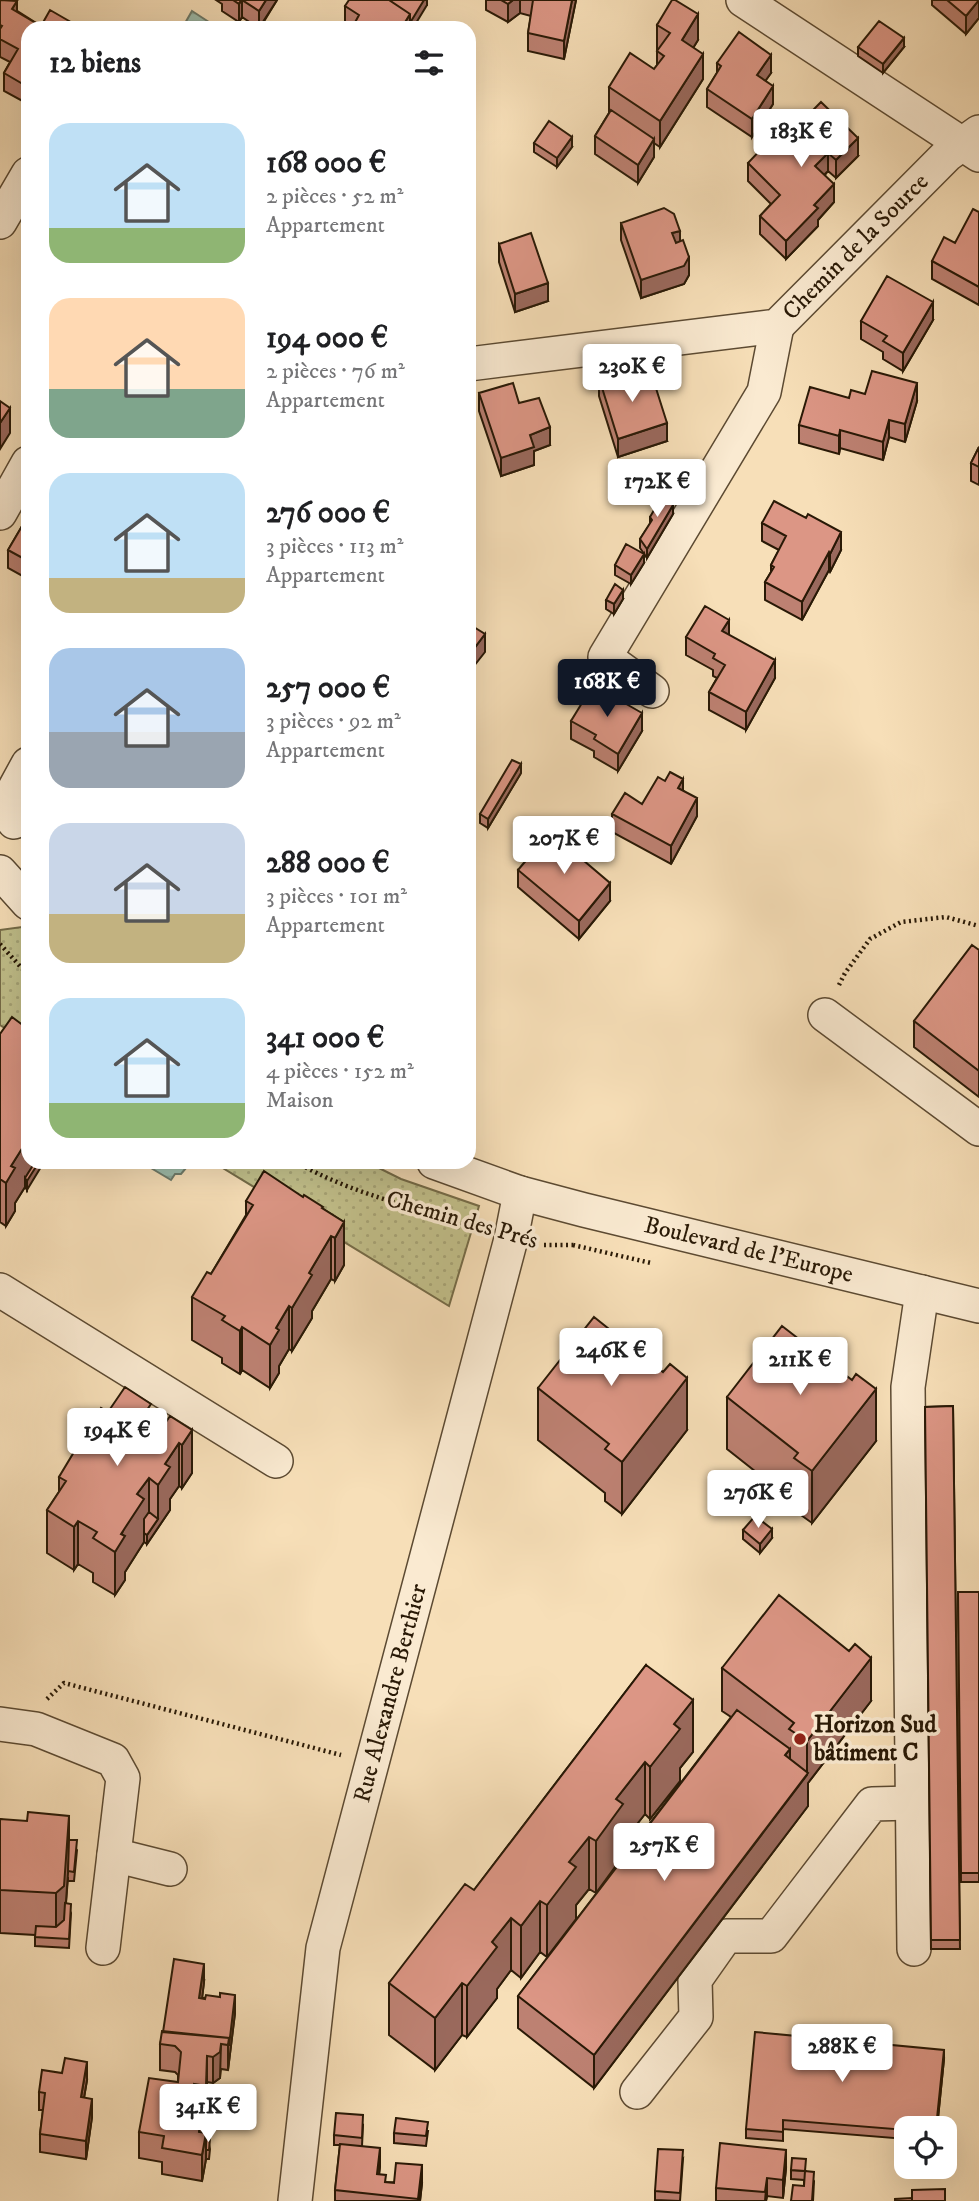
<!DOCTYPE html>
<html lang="fr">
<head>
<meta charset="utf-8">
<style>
  :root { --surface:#fff; --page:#f6f6f6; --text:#202124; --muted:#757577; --accent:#111827 }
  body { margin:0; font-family:"IM FELL DW Pica",serif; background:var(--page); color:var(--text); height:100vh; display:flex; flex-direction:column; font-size:26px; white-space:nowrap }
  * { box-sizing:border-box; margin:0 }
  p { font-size:23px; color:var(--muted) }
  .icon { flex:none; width:38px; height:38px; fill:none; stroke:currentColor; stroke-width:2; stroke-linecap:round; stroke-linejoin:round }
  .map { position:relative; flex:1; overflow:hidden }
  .side { position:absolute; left:21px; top:21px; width:455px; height:1148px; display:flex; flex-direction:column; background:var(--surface); border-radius:21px; box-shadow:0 7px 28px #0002 }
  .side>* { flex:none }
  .tools { position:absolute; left:894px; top:2116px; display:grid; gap:14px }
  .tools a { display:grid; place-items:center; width:63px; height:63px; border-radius:14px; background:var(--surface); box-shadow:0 7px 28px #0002; font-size:35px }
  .price { position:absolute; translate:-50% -60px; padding:0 16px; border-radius:7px; background:#fff; color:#222; font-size:23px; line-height:46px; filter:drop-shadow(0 2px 4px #0008) }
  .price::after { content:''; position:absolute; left:50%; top:42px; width:21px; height:16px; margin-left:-10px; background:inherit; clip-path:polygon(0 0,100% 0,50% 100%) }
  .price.current { background:var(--accent); color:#fff }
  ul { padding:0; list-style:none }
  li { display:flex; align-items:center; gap:21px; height:175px; padding:0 28px }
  li span { display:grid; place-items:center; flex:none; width:196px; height:140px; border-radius:21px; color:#555 }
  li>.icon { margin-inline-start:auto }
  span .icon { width:84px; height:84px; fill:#fffc; stroke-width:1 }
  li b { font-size:30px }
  h2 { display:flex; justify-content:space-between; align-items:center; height:84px; padding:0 28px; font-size:30px }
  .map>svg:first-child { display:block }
  .green { fill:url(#green-dots); stroke:#766c48; stroke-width:2 }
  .water { fill:url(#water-rules); stroke:#6f7b6a; stroke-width:2 }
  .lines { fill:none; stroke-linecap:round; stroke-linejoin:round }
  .minor-casing { stroke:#5c4a32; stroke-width:36 }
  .path { stroke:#291906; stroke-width:4.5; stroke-dasharray:2 3.5; stroke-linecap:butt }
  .minor { stroke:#faead1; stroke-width:33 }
  .wall { fill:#bd8172; stroke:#291906; stroke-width:2 }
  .shaded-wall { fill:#9a695d; stroke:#291906; stroke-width:2 }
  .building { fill:#dc9685; stroke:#291906; stroke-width:2 }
  .poi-dot { fill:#8f2418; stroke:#faead1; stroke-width:2.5 }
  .labels { text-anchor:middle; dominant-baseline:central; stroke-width:7; stroke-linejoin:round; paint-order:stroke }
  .street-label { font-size:24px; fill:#291906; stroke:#faead1 }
  .poi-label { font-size:24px; font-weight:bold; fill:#291906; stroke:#faead1; text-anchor:start }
</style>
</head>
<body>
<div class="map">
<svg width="979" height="2201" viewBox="0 0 979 2201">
  <defs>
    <pattern id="green-dots" width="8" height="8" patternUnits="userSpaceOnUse" patternTransform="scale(1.75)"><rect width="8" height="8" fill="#c2c08b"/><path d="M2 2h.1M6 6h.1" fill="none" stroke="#a7a476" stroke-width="1.8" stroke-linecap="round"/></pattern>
    <pattern id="water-rules" width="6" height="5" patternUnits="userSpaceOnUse" patternTransform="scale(1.75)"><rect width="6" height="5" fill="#9ebdac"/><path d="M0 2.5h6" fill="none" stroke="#88a292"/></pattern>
  </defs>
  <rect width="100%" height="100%" fill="#f7dfb8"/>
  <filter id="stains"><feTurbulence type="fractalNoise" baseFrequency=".00286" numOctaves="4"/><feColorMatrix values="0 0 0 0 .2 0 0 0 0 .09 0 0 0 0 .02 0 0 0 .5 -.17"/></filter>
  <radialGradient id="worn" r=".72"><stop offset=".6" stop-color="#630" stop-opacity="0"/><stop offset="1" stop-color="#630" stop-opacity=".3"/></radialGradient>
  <path class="green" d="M22,927L28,933V1043L0,1025V930Z
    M213,1162H367L401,1179L479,1206L449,1306Z"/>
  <path class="water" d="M192,11L218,28H189L184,25Z
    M141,1162H183L186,1168L181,1174H175L171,1180Z"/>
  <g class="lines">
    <g class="minor-casing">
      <g id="minor">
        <path d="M743,0L979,155"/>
        <path d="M0,222L28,174"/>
        <path id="s1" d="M469,364L777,326L947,155L979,132"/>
        <path d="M0,513L28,463"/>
        <path d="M652,691L605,657L764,392L777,326"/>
        <path d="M14,822L9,799L28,764"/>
        <path d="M0,872L28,903"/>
        <path d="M825,1015L979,1129"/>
        <path id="s2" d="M434,1162L520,1193L584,1210L979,1306"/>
        <path d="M0,1290L276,1461"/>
        <path d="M0,1724L36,1729L113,1760L123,1778L103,1948"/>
        <path d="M114,1855L170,1869"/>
        <path d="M914,1949L908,1387L922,1292"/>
        <path d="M637,2092L696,2017L695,1980L726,1936H771L872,1804L912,1803"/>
        <path id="s3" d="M295,2201L323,1948L511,1239L520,1193"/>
      </g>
    </g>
    <path class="path" d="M0,944L28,975
      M839,985L845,973L870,939L901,922L946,917L979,926
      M296,1162C353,1195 420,1208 481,1230
      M544,1245H573
      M573,1245L651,1263
      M47,1699L64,1683L341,1755"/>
    <use href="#minor" class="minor"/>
  </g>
  <path class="wall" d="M0,0L41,26L76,28H28V104L4,91V73L10,62L0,57Z
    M216,0H277L260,28H258L242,17L239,22L222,11V4Z
    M427,0V5L352,28L345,24V6Z
    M486,0H576L564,59L528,51V33L531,16L520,13L508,22L486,10Z
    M932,0H979V18L966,34L932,5Z
    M657,25L698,40L693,48L703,79L660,147L654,143V157L638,183L595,154V136L609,113V87L654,69L657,65Z
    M858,47H904L883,73L858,56Z
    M717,63L771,73L765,81L773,104L752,137L707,107V89L717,73Z
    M534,143L572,147L557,167L534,152Z
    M774,150L858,156L836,178L828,171L825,175L834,202L818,220V226L786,259L760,234V216L771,204L748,181V163Z
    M979,212V305L932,279V261L955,243Z
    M621,223L680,241L689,275L684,284L641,298L621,240Z
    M499,244L548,301L515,312L499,262Z
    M933,320L903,371L883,359V352L861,339V321Z
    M599,378L667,441L618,457L599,396Z
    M479,393L519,403L550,445L534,451V465L501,476L479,411Z
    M865,394L917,401L905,442L889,437L883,460L840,448L839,454L799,443V425L849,398Z
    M979,447V485L971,481V463Z
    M673,514L647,558L640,548V539L650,524V517Z
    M28,516V579L8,568V550Z
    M762,523L841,550L830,572L829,570L802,620L765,600V582L771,572V565L779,550L762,541Z
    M644,563L631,584L615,575V565Z
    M623,599L614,614L606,609V600Z
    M729,635L775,678L746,730L709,710V692L717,678L713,676V670L686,655V637Z
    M571,721L642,731L618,771L594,757V751L571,739Z
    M521,773L488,828L480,823V814Z
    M683,790L697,816L671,864L612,832V814Z
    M518,870L610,901L579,939L518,887Z
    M979,950V1097L914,1047V1021Z
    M28,1029L27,1190L25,1187L15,1203V1211L6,1226L0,1222V1034Z
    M246,1201L323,1209L344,1222V1265L335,1281L331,1279L312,1311V1318L292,1351L289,1349L279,1366V1373L270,1388L242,1370L240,1374L222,1363V1358L192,1340V1297L211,1274L246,1215Z
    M538,1388L687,1430L622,1514L605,1501V1493L538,1440Z
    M727,1397L876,1441L812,1523L794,1510V1502L727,1449Z
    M953,1406L960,1949H931L925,1407Z
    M108,1412L151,1413L166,1422L192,1430V1473L182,1488L179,1486L170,1499V1510L147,1544L144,1542L125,1572V1580L115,1595L93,1582V1573L78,1564L74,1570L47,1553V1510L59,1492V1477L89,1448L94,1441V1421Z
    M743,1530L772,1538L760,1553L743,1539Z
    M958,1592H979V1882H961Z
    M646,1665L693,1752L680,1768V1781L650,1819L645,1814L623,1842V1856L596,1893L589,1889L576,1905L547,1957L540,1952L521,1978L511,1970L497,1989V1998L467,2037L462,2035L435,2070L389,2035V1983L474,1890Z
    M722,1668L871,1701L808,1783V1806L594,2088L518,2028V1996L731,1717L722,1711Z
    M0,1819L69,1840L77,1850L74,1881H68V1877L66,1903L71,1913L69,1948L35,1946V1935L0,1933Z
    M204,1982L202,1998L220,1997L235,2013L228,2070L221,2069L220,2078L213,2083L207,2082V2100L210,2127L208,2139L210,2149L209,2159H206L202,2181L162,2174V2162L139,2158V2132L178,2082V2075L175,2072L160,2070V2044L163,2032Z
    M944,2059L937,2128H906V2139L783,2129V2141L746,2138V2129Z
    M87,2080L84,2098L92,2117L86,2159L40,2152V2134L43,2110H39V2092Z
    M363,2125L362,2146L380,2166L379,2175L386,2182L422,2183L420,2201H335V2190L340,2145H334V2135Z
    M428,2131L426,2146L394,2143V2133Z
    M683,2159L680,2201L655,2200V2191Z
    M786,2168L783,2198L767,2196L766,2201H716V2188Z
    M791,2170L806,2171L814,2181L813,2201H791L804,2186V2180L791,2179Z"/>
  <path class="shaded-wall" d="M242,0V17L239,22V4Z
    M266,0H277L259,28V11Z
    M424,0H427V5L413,28H404V24L410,14Z
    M513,0H520V13L508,22V4Z
    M572,0H576L564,59V41Z
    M979,0V18L966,34V16Z
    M17,1V18L12,9Z
    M698,14V40L682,66V40Z
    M904,38V47L883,73V64Z
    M703,54V79L660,147V121Z
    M771,55V73L757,93V75Z
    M773,86V104L752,137V119Z
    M572,137V147L557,167V158Z
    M858,138V156L836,178V160Z
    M654,139V157L638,183V165Z
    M828,153V171L815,184V166Z
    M834,184V202L818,220V226L786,259V241L814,205Z
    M680,231V248L672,251V233Z
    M689,257V275L684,284L641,298V280Z
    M548,283V301L515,312V294Z
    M933,302V320L903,371V353Z
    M917,383V401L905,442V424Z
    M10,408V433L0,449V423Z
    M889,420V437L883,460V442Z
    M667,423V441L618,457V439Z
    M550,427V445L534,451V465L501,476V458L530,435Z
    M840,430V448L839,454V436Z
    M673,505V514L647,558V549Z
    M841,532V550L830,572V554Z
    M829,552V570L802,620V602Z
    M644,554V563L631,584V575Z
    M623,590V599L614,614V604Z
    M729,620V638L722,631Z
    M485,634V652L474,666V684L469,686L470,654Z
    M775,660V678L746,730V712Z
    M642,713V731L618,771V754Z
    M521,764V773L488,828V819Z
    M683,779V797L678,788Z
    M697,798V816L671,864V846Z
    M610,883V901L579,939V921Z
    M28,1139V1162H44L27,1190V1181L25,1178V1187L15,1203V1211L6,1226V1183L11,1166Z
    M344,1222V1265L335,1281V1238Z
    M331,1236V1279L312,1311V1318L292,1351V1308L309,1273Z
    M289,1306V1349L279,1366V1373L270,1388V1345L276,1328Z
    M242,1327V1370L240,1374V1331Z
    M687,1378V1430L622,1514V1462Z
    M876,1389V1441L812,1523V1471Z
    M192,1430V1473L182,1488V1445Z
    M179,1443V1486L170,1499V1510L147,1544V1535L158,1519V1485L165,1464Z
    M149,1478V1521L144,1528V1542L125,1572V1580L115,1595V1552L137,1494Z
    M78,1521V1564L74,1570V1527Z
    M772,1529V1538L760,1553V1544Z
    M871,1658V1701L808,1783V1806L594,2088V2055L807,1775V1741Z
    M693,1700V1752L680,1768V1781L650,1819V1767L674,1724Z
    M790,1749V1782L785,1755Z
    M645,1762V1814L623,1842V1856L596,1893V1841L616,1799Z
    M69,1816V1859L64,1929L56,1936V1893Z
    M589,1837V1889L576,1905V1919L547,1957V1905L569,1862Z
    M540,1901V1952L521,1978V1926Z
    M511,1918V1970L497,1989V1998L467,2037V1986L492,1942Z
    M204,1964V1982L201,2007L199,1998Z
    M462,1983V2035L435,2070V2018Z
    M235,1995V2013L228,2070V2045Z
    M221,2044L220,2078L213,2083V2057Z
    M944,2050V2059L937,2128H936Z
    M207,2056V2082L206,2112V2086Z
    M87,2062V2080L81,2115V2097Z
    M92,2099V2117L86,2159V2141Z
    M210,2101V2127L207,2148V2122Z
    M206,2133V2159L202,2181V2155Z
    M380,2148V2166L377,2192V2174Z
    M786,2150V2168L783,2198V2180Z
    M422,2165V2183L420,2201H418Z
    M767,2178V2196L766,2201H765Z"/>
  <path class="building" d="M0,0L17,1L12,9L41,26L50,10L76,25L74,28H28V87L4,73L18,49L0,39V29L2,26L0,25Z
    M233,0H241L239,4Z
    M242,0H266L259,11Z
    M349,0H389L410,14L404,24L410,28H352L359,15L345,6Z
    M389,0H424L410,23V14Z
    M501,0H513L508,4Z
    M533,0H572L564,41L528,33Z
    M672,0H675L698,14L682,40L703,54L660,121L609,87L630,53L654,69L664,56L657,51L670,33L657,25Z
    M947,0H979L966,16Z
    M879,21L904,38L883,64L858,47Z
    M739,32L771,55L757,75L773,86L752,119L707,89L721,66L717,63Z
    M821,102L858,138L836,160L828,153L815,166L834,184L814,205L818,208L786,241L760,216L780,195L748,163L767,143L774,150Z
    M611,110L654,139L638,165L595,136Z
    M549,121L572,137L557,158L534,143Z
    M664,208L674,214L680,231L672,233L676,243L683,240L689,257L684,266L641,280L621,223Z
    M973,209L979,212V287L932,261L944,237L955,243Z
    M531,233L548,283L515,294L499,244Z
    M887,276L933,302L903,353L883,341L887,336L861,321Z
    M634,368L640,386L654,382L667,423L618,439L599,378Z
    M872,371L917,383L905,424L889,420L883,442L840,430L839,436L799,425L810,387L849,398L851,390L865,394Z
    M513,383L519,403L539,398L550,427L530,435L534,447L501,458L479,393Z
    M0,401L10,408L0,423Z
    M979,447V467L971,463Z
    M667,488L673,505L647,549L640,539L652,520L650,517Z
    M774,501L806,518L808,514L841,532L830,554L829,552L802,602L765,582L774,567L771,565L786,536L762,523Z
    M28,516V561L8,550Z
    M626,544L644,554L631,575L615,565Z
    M615,584L623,590L614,604L606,600Z
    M705,606L729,620L722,631L775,660L746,712L709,692L725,665L713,658L715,654L686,637Z
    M469,624L485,634L470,654L474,666L469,668Z
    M593,685L642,713L618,754L594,739L596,735L571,721Z
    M512,760L521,764L488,819L480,814Z
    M670,772L683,779L678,788L697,798L671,846L612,814L625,793L642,804L658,777L665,781Z
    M550,832L610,883L579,921L518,870Z
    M972,945L979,950V1071L914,1021Z
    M12,1017L28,1029V1139L11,1166L15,1168L6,1183L0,1179V1034Z
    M35,1162H39L27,1181L25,1178Z
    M264,1171L303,1197L304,1195L323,1207L322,1208L344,1222L335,1238L331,1236L309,1273L312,1275L292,1308L289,1306L276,1328L279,1330L270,1345L242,1327L240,1331L222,1320L225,1316L192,1297L207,1272L211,1274L253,1205L246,1201Z
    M594,1317L663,1372L670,1364L687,1378L622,1462L605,1449L609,1444L538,1388Z
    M782,1326L852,1380L856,1374L876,1389L812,1471L794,1458L798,1453L727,1397Z
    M125,1387L151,1404L147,1410L166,1422L170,1416L192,1430L182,1445L179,1443L165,1464L170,1467L158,1485L149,1478L137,1494L144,1499L121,1534L125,1536L115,1552L93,1538L97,1532L78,1521L74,1527L47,1510L66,1481L59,1477L80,1442L89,1448L103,1426L94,1421L101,1408L108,1412Z
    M953,1406L960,1940H931L925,1407Z
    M149,1512L158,1519L147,1535L144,1533V1519Z
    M755,1516L772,1529L760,1544L743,1530Z
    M958,1592H979V1873H961Z
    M779,1595L849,1651L855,1644L871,1658L807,1741L789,1729L794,1723L722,1668Z
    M646,1665L693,1700L674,1724L680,1729L650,1767L645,1762L616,1799L623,1804L596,1841L589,1837L569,1862L576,1867L547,1905L540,1901L521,1926L511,1918L492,1942L497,1947L467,1986L462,1983L435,2018L389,1983L465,1884L474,1890Z
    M737,1710L790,1749L785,1755L808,1773L594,2055L518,1996Z
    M28,1812L69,1816L64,1886L56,1893L0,1890V1819L27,1821Z
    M69,1840H77L74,1872L68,1871Z
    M65,1903L71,1904L69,1939L35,1937L36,1926L56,1927L64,1920Z
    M174,1959L204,1964L199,1998L205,1999L206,1995L220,1997V1993L235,1995L229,2046V2038L163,2032Z
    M162,2031L229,2038L228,2045L221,2044L220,2052L213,2057L207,2056L206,2086L194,2084L192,2098L210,2101L207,2122L200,2121L199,2132L206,2133L202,2155L162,2148L164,2136L139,2132L149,2078L178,2082L181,2052L175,2046L160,2044Z
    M755,2032L944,2050L936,2128H906V2130L783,2120V2132L746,2129Z
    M65,2058L87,2062L81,2097L92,2099L86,2141L40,2134L45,2093L39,2092L42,2070L62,2073Z
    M336,2113L363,2115L362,2138L334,2135Z
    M396,2118L428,2122L426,2136L394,2133Z
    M206,2139H210L209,2150H206Z
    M720,2143L786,2150L783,2180L767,2178L765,2192L716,2188Z
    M340,2144L380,2148L377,2174L386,2175L385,2182L394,2183L396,2163L422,2165L418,2199L335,2190Z
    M658,2149L683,2150L680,2193L655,2191Z
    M792,2158L806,2159L805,2171L791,2170Z
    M805,2171L814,2172L812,2201H791L793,2185L804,2186Z
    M945,2189V2201H912V2190Z
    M912,2198V2201H895V2199Z"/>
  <circle class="poi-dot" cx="800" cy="1739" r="7"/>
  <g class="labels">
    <g class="street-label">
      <text stroke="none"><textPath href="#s1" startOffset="422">Chemin de la Source</textPath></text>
      <text transform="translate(462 1220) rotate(16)">Chemin des Prés</text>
      <text stroke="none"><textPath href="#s2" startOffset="327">Boulevard de l'Europe</textPath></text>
      <text stroke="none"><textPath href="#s3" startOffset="518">Rue Alexandre Berthier</textPath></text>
    </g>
    <g class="poi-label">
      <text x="814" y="1725">Horizon Sud<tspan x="814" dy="28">bâtiment C</tspan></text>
    </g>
  </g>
  <rect width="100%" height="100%" filter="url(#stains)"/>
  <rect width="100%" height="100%" fill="url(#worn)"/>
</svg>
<div class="tools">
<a><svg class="icon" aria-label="locate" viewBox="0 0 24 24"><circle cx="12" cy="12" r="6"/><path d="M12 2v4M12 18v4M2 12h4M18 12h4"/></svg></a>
</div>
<b class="price" style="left:801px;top:169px">183K €</b>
<b class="price" style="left:632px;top:404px">230K €</b>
<b class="price" style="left:657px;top:519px">172K €</b>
<b class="price current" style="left:607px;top:719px">168K €</b>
<b class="price" style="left:564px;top:876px">207K €</b>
<b class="price" style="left:611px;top:1388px">246K €</b>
<b class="price" style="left:800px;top:1397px">211K €</b>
<b class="price" style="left:117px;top:1468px">194K €</b>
<b class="price" style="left:758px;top:1530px">276K €</b>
<b class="price" style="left:664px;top:1883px">257K €</b>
<b class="price" style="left:842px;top:2084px">288K €</b>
<b class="price" style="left:208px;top:2144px">341K €</b>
<section class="side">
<h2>12 biens<svg class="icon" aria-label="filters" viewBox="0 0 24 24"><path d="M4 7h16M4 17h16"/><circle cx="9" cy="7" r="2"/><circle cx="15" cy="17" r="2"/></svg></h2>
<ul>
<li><span style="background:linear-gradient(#bfe0f5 75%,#8fb573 0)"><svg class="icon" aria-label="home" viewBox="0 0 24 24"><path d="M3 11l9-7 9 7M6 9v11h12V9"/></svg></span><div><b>168 000 €</b><p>2 pièces · 52 m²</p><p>Appartement</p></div></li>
<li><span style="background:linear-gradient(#ffd9b3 65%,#7fa58c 0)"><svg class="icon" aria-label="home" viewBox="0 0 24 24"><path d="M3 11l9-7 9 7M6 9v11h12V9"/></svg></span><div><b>194 000 €</b><p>2 pièces · 76 m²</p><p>Appartement</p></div></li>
<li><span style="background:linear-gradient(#bfe0f5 75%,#c2b280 0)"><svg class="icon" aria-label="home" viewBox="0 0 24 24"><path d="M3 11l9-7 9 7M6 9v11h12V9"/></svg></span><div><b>276 000 €</b><p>3 pièces · 113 m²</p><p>Appartement</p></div></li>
<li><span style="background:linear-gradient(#a9c7e8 60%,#9aa5b1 0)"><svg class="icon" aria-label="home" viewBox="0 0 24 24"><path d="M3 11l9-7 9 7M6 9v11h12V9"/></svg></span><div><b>257 000 €</b><p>3 pièces · 92 m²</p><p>Appartement</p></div></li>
<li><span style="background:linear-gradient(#c9d6e8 65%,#c2b280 0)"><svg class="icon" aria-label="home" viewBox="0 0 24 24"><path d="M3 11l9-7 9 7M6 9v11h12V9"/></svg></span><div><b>288 000 €</b><p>3 pièces · 101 m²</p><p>Appartement</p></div></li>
<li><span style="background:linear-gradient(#bfe0f5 75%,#8fb573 0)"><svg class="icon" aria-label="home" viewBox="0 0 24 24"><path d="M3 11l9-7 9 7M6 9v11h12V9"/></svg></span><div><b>341 000 €</b><p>4 pièces · 152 m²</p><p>Maison</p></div></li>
</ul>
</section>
</div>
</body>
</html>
